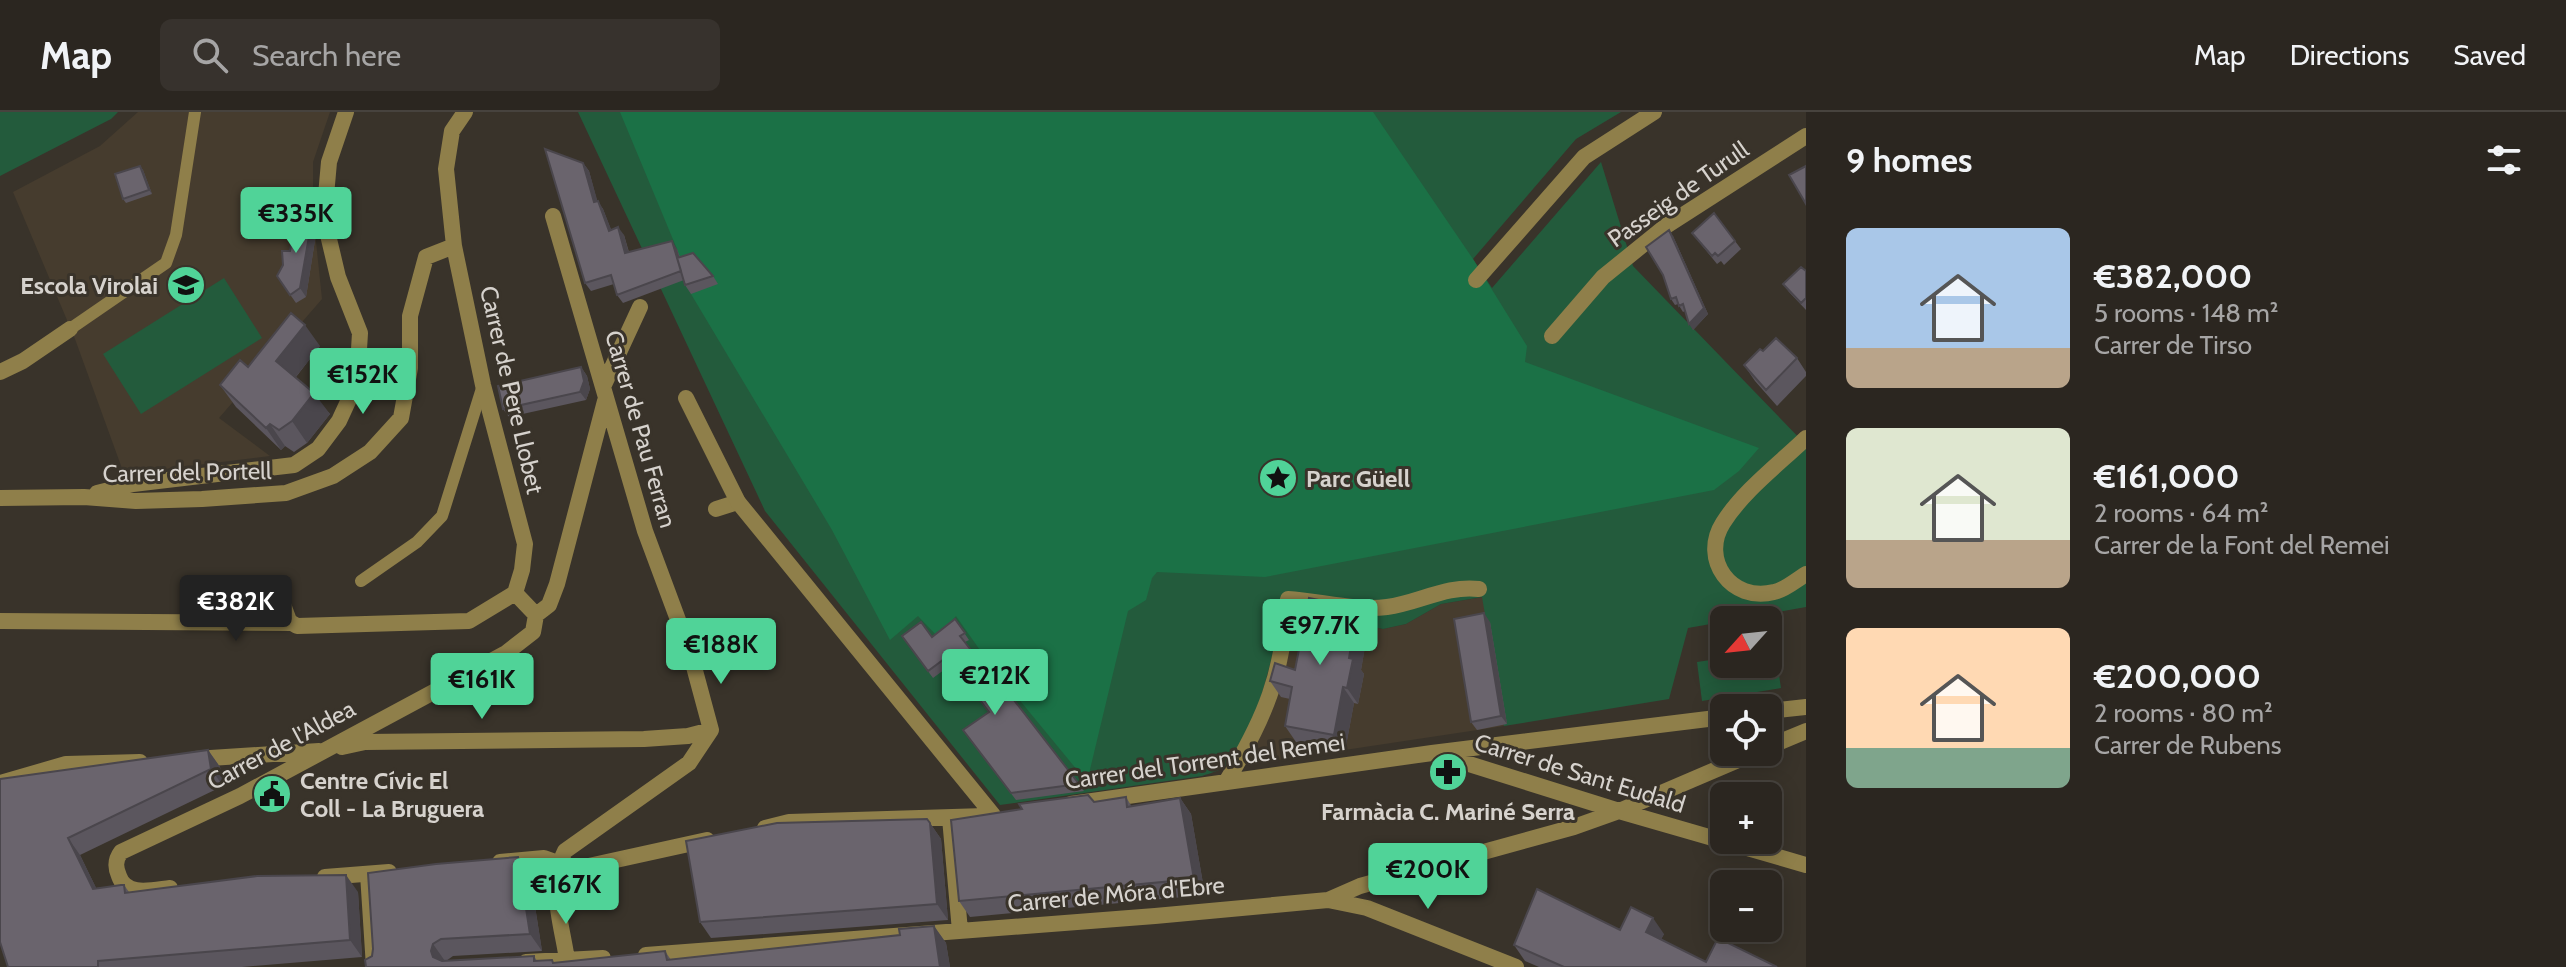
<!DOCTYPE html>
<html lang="en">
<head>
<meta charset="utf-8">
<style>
  :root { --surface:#2b2620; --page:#37322d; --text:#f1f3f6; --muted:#a6a5a5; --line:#47433e; --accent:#50d398 }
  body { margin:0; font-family:Cabin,sans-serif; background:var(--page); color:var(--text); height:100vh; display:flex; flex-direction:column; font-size:30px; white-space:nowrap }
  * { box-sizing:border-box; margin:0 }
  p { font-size:26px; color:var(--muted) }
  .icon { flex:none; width:44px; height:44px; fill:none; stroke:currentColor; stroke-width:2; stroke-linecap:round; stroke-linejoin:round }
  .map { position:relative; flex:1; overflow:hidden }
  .sheet { display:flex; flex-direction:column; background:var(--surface); width:760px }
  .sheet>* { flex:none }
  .needle { width:52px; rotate:243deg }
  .fabs { position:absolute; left:1710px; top:494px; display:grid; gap:16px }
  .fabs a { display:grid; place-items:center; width:72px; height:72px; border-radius:12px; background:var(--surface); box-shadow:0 4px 20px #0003,0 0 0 2px var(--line); font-size:40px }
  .price { position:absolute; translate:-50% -68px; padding:0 18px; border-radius:8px; background:var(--accent); color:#111; font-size:26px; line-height:52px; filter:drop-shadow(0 2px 4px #0008) }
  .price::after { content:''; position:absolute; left:50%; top:48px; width:24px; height:18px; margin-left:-12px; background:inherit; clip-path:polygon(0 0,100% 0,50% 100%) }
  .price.active { background:#222; color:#fff }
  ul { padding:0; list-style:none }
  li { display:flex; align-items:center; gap:24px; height:200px; padding:0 40px }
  li span { display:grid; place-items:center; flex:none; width:224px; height:160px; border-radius:12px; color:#555 }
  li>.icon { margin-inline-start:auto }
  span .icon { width:96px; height:96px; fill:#fffc; stroke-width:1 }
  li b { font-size:34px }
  h2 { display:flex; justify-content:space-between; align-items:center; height:96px; padding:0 40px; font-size:34px }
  header { display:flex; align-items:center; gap:48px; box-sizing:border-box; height:112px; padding:0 40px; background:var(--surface); border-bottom:2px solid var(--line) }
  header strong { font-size:38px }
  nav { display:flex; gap:44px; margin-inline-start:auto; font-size:28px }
  .search { width:560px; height:72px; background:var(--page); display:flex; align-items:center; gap:20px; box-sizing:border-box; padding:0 28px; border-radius:12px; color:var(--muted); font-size:30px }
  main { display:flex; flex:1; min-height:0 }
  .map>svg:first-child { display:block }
  .built { fill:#463c2e }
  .green { fill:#235b3c }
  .forest { fill:#1b7146 }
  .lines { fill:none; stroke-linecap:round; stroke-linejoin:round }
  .service { stroke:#8f7f4a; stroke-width:12 }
  .pedestrian { stroke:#8f7f4a; stroke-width:16 }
  .minor { stroke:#8f7f4a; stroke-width:16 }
  .wall { fill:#5b565e }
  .shaded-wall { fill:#4a464c }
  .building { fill:#6a646d; stroke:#4a464c; stroke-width:2 }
  .labels { text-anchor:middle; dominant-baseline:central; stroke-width:6; stroke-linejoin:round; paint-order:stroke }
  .street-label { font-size:24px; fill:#d6d2cd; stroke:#39332a }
  .poi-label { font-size:24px; font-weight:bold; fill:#d6d2cd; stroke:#39332a; text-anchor:start }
</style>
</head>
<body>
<header>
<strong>Map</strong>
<div class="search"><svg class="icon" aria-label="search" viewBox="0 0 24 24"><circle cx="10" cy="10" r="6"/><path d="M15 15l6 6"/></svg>Search here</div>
<nav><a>Map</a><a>Directions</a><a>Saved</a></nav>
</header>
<main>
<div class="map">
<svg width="1806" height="855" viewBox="0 0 1806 855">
  <rect width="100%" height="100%" fill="#39332a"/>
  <path class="built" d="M138,0H330L313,50V101L322,187L219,306L270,344L124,362L75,227L13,80L100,34Z
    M1483,485L1504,614L1245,653L1275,592L1288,545L1296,499L1383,517L1406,512L1441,492Z"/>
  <path class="green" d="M0,0H118L111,7L0,64Z
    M578,0H1621L1576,27L1473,147L1492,176L1601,50L1633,154L1806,333V495L1688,516L1669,587L1504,614L1482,485L1441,492L1406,512L1383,517L1296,499L1283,500C1271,545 1259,614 1230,650C1223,658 1211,661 1202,664L1000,693L765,399Z
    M224,166L262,226L141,302L103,242Z
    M1775,537L1781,576L1702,589L1697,550L1724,546V552H1768V539Z"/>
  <path class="forest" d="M620,0H1373L1473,147L1527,234L1525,250L1759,336L1739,359L1714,378L1265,465L1157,460L1152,466L1146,488L1128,499L1087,670L989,551L956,504L938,525L918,504L890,528L832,418L691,182L677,137Z"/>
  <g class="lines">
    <path class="service" d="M70,217L166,151L176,123L195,0
      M361,469L417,430L442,404L483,273
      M285,492L292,511"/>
    <path class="pedestrian" d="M716,397L738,390
      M368,762L374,855"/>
    <path class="minor" d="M465,0L452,19L446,57L454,134L483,273L525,432L522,458L515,481
      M553,104L645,419L690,540L711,618L689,651L565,739C546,774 564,818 568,855
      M1476,168L1584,45L1654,0
      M1552,224L1603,165L1666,114L1806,24
      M0,260L23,249L70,217
      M603,275L640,195
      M686,286L738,390L993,703
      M1806,326C1779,352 1743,379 1723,411C1700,447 1731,491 1774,480C1785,478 1796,468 1806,462
      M97,381L133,372L294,353L318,337L339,309L357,270L360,221L338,165L324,106L329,50L346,0
      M0,386L84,385L136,389L202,387L286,381L333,364L370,340L401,306L410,256V204L426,145L454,134
      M0,509L292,511L297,514L469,509L515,481L536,503
      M1768,599L1806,595
      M342,635L365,630L644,627L688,624L711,618
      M1768,635L1806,619
      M1437,642L1619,699L1806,753
      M195,647L319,639
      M1226,670C1266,605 1282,563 1288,487C1320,489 1355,499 1387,495C1419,491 1446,473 1479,477
      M0,671L66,652L140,650
      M1071,692L1432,641L1724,605
      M950,706L960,819
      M765,716L789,710L985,704
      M500,750L544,746L575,757L707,728
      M325,765L389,760
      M170,776C152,778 126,785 119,764C115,755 115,748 121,740L240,684L506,541L533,520L536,503L549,493L557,472L605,289
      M1328,788L1367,796L1516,855
      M646,843L1155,804L1328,788L1360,774L1574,715L1619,699L1757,640
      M526,850L603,846"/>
  </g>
  <path class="wall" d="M583,51L589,59L597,89L603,97L611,118L624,123L629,140L677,137L680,145L713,164L718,172L691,182L685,173L684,168L623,191L617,183L614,172L591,179L585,171Z
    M140,54L143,58L152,82L126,91L123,87Z
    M1714,101L1741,137L1724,153L1721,149L1717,152L1692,121Z
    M308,102L314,110L316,122L306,185L296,191L277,164Z
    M1673,124L1708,202L1693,218L1685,199L1683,200L1678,192L1675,193L1671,187Z
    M1806,159V198L1789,180L1783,172Z
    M320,234L296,265L330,302L307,331L294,340L285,334L281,338L236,295L220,273L248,255Z
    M1763,239L1797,246L1806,260V264L1777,294L1755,269L1744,253Z
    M581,255L587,264L590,277L586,288L509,305L503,297Z
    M1358,496L1369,512L1361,558L1364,562L1358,592L1354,591L1345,639L1296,630L1285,614L1290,587L1281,585L1270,569L1295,558Z
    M955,507L969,528L965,530L1007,586L1010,583L1084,679L1016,688L963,618L989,600L952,552L933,566L902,524L932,525Z
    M1490,510L1507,612L1477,618L1471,610Z
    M208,638L220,655L223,674L80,743L96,776L124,773L129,780H358L362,845L242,855H8L0,667Z
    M1126,685L1132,695L1180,686L1191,702L1205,783L970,805L959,789L1094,690Z
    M927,707L941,727L948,808L711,826L700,810Z
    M518,745L530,762L542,839L453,844L446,849L534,844L537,849L554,851L665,839L671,848L900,823L934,814L946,831L950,855H366Z
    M1620,818L1664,822L1661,827L1706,850L1777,855H1539L1525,849L1514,833Z"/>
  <path class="shaded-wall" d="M583,51L589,59L600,98L594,90Z
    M140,54L143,58L152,82L149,78Z
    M598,89L603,97L615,127L609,119Z
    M308,102L314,110L316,122L306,185L300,176Z
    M618,115L624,123L631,149L625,141Z
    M1669,118L1673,124L1708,202L1693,218L1689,212Z
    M672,129L677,137L686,167L681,159Z
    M305,213L320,234L291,271L276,249Z
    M581,255L587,264L590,277L586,288L580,280Z
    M314,281L330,302L307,331L292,309Z
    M270,312L285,334L281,338L266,316Z
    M1358,496L1369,512L1361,558L1364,562L1358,592L1347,576L1349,546Z
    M1484,501L1490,510L1507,612L1501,604Z
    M1343,575L1354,591L1345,639L1334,623Z
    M208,638L220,655L223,674L211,657Z
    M1180,686L1191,702L1205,783L1194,767Z
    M930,711L941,727L948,808L937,792Z
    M68,726L80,743L105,794L93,777Z
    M518,745L530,762L542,839L530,822Z
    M346,763L358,780L362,845L350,828Z
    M1653,806L1664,822L1657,836L1646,820Z
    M934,814L946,831L950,855H940Z
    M433,832L445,849L443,855L433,845L431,839Z"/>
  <path class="building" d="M545,37L583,51L594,90L598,89L609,119L618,115L625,141L672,129L681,159L617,183L611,163L585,171Z
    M140,54L149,78L123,87L115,62Z
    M1806,54V92L1789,63Z
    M297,100L308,102L311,113L300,176L290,183L277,164L283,153L282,139H290Z
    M1714,101L1735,129L1718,144L1715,141L1712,144L1692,121Z
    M1669,118L1704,196L1689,212L1683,192L1679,194L1676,185L1671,187L1663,163L1646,135Z
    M693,141L713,164L685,173L677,146Z
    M1801,155L1806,159V186L1801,191L1783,172Z
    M291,201L305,213L276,249L314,281L292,309L279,318L270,312L266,316L220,273L240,248L248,255Z
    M1776,226L1797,246L1766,278L1744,253L1760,237L1763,239Z
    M581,255L584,269L580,280L503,297L498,274Z
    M1309,486L1358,496L1349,546L1353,547L1347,576L1343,575L1334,623L1285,614L1292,575L1270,569L1275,551L1295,558Z
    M1484,501L1501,604L1471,610L1454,507Z
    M955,507L965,521L960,524L982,552L1007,586L1010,583L1079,672L1011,681L963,618L989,600L947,545L928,559L902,524L921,510L932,525Z
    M208,638L211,657L68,726L93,777L121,773H124L125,781L257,764L346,763L350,828L98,849V855H8L0,830V667Z
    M1088,683L1094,690L1126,685L1127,695L1180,686L1194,767L959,789L951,708L1022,697L1019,692Z
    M927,707L930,711L937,792L700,810L686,729L777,711Z
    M518,745L530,822L441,827L433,832L431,839L433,845L442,849L534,844V849L552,848L553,851L665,839L667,848L900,823L899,817L934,814L940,855H366L365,848L372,844L373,837L368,761L436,752Z
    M1537,777L1620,818L1631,795L1653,806L1646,820L1706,850L1718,826L1777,855H1564L1514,833Z"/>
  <defs>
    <g id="school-disc" transform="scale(2)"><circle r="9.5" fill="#50d398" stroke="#39332a"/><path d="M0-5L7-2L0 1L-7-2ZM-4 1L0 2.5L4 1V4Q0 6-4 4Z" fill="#111"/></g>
    <g id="sight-disc" transform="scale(2)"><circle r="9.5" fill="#50d398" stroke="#39332a"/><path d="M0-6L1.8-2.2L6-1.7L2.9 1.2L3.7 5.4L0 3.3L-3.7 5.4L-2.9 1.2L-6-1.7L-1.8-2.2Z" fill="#111"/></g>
    <g id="pharmacy-disc" transform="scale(2)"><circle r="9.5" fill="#50d398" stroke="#39332a"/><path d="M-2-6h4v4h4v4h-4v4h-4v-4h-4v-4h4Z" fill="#111"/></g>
    <g id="civic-disc" transform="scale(2)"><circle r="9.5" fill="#50d398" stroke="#39332a"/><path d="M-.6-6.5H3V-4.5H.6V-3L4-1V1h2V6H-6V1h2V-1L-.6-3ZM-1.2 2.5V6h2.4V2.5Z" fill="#111"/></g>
  </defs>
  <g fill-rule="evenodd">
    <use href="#school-disc" x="186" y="173"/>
    <use href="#sight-disc" x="1278" y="366"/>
    <use href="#pharmacy-disc" x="1448" y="660"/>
    <use href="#civic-disc" x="272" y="682"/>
  </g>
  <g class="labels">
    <g class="street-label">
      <text transform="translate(1678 82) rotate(-35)">Passeig de Turull</text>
      <text transform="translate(512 278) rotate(77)">Carrer de Pere Llobet</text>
      <text transform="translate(641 317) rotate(74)">Carrer de Pau Ferran</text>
      <text transform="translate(187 360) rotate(-1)">Carrer del Portell</text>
      <text transform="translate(281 633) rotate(-28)">Carrer de l'Aldea</text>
      <text transform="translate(1205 649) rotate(-8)">Carrer del Torrent del Remei</text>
      <text transform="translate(1580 661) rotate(17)">Carrer de Sant Eudald</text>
      <text transform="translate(1116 782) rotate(-5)">Carrer de Móra d'Ebre</text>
    </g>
    <g class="poi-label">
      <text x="158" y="173" text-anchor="end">Escola Virolai</text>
      <text x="1306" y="366">Parc Güell</text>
      <text x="300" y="668">Centre Cívic El<tspan x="300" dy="28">Coll - La Bruguera</tspan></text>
      <text x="1448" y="699" text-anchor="middle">Farmàcia C. Mariné Serra</text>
    </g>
  </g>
</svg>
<div class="fabs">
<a><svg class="needle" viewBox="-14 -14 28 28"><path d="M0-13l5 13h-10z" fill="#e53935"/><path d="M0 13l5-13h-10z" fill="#a6a5a5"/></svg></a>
<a><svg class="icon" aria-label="locate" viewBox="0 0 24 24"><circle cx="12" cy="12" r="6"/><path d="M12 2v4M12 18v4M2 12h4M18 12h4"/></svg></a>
<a>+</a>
<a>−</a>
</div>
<b class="price" style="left:296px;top:143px">€335K</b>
<b class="price" style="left:363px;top:304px">€152K</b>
<b class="price active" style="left:236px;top:531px">€382K</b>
<b class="price" style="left:1320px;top:555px">€97.7K</b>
<b class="price" style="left:721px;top:574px">€188K</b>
<b class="price" style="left:995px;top:605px">€212K</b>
<b class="price" style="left:482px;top:609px">€161K</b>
<b class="price" style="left:1428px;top:799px">€200K</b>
<b class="price" style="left:566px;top:814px">€167K</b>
</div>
<section class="sheet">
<h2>9 homes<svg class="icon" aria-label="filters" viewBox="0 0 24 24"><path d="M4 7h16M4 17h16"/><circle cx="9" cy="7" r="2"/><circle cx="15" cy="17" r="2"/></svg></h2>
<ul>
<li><span style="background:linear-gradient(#a9c7e8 75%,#b9a48a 0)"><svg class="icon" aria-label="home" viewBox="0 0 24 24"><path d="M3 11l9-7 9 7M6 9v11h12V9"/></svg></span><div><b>€382,000</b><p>5 rooms · 148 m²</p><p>Carrer de Tirso</p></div></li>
<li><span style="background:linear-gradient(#dfe7d0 70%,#b9a48a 0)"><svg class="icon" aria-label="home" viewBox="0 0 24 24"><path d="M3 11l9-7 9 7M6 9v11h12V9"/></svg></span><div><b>€161,000</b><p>2 rooms · 64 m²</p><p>Carrer de la Font del Remei</p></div></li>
<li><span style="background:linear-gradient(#ffd9b3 75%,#7fa58c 0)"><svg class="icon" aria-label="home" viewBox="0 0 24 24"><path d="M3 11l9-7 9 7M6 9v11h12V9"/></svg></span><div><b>€200,000</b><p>2 rooms · 80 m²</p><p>Carrer de Rubens</p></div></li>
</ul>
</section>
</main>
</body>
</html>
